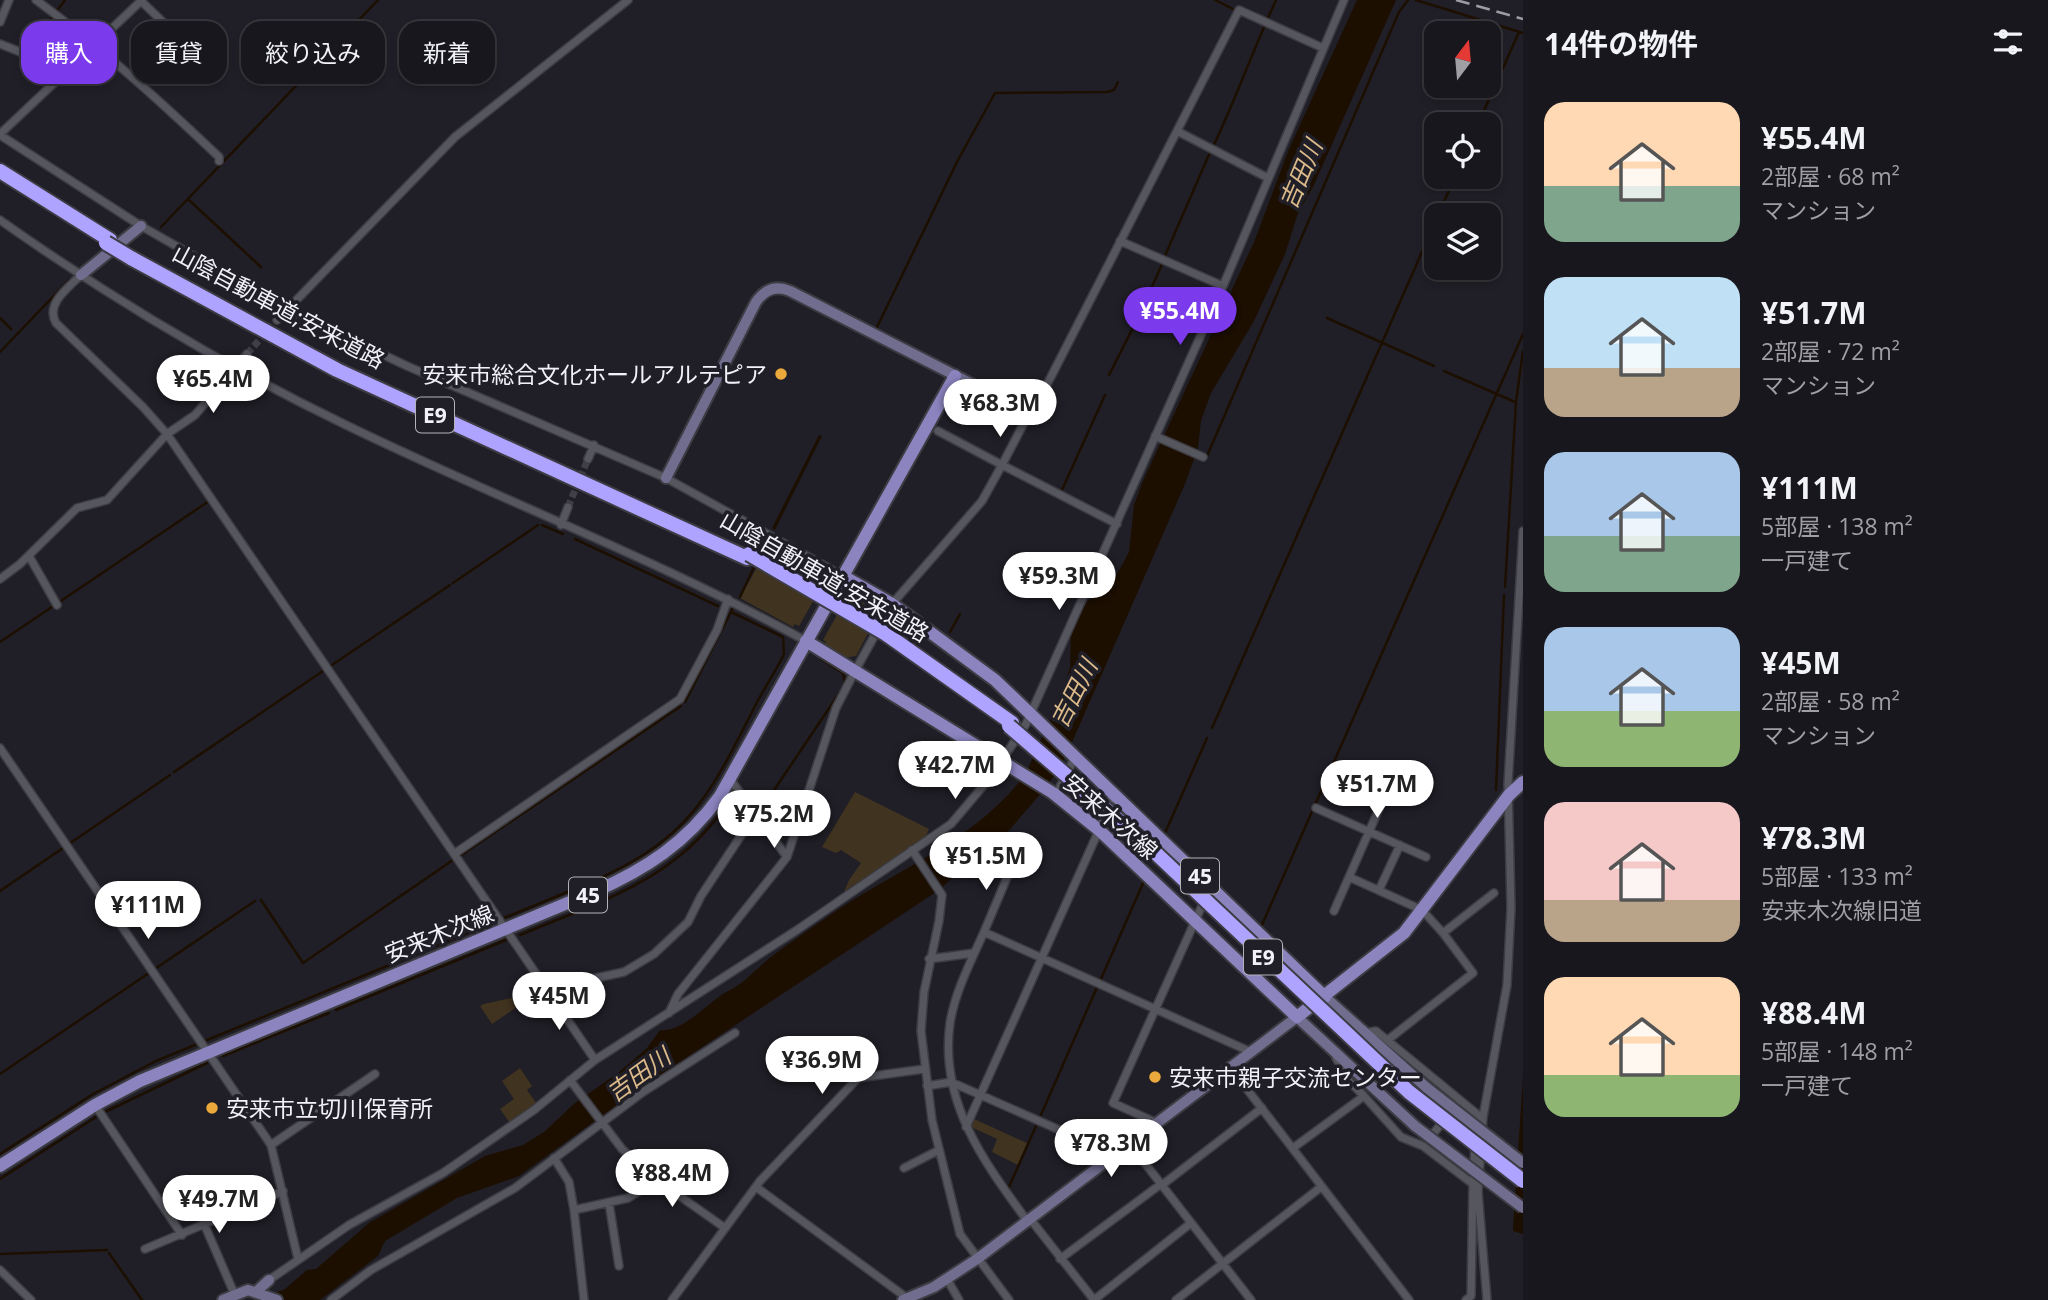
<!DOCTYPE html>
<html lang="ja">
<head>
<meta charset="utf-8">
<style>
  :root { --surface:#18171d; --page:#212026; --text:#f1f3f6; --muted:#9f9fa4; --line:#36363b; --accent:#7c3aed }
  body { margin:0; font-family:"Open Sans","Noto Sans JP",sans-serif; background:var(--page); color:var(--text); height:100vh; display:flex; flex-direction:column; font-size:26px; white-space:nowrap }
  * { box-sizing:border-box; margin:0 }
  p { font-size:23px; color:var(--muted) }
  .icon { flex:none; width:38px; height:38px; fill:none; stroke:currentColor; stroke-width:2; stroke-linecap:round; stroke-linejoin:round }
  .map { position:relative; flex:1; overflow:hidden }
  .sheet { display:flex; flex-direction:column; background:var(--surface); width:525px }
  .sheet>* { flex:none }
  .banner { position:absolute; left:21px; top:21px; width:665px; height:63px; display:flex; gap:14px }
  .needle { width:46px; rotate:16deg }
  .controls { position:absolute; left:1424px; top:21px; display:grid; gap:14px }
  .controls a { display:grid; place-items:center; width:77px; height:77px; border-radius:14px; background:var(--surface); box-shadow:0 4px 10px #0003,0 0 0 2px var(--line); font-size:35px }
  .price { position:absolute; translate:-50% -60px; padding:0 16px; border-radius:24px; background:#fff; color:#222; font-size:23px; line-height:46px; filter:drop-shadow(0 2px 4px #0008) }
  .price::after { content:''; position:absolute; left:50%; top:42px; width:21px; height:16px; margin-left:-10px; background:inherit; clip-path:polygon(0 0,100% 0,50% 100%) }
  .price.selected { background:var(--accent); color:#fff }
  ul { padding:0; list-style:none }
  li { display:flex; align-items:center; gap:21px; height:175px; padding:0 21px }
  li span { display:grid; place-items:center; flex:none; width:196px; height:140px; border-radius:21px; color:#555 }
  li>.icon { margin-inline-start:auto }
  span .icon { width:84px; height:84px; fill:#fffc; stroke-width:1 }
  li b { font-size:30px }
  h2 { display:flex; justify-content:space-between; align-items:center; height:84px; padding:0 21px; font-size:30px }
  .tag { padding:0 24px; border-radius:21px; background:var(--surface); box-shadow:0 4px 10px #0003,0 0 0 2px var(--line); font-size:24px; line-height:63px }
  .tag.selected { background:var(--accent); color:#fff }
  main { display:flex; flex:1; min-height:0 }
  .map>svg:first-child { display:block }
  .green { fill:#40331f }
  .water { fill:#1d0f00 }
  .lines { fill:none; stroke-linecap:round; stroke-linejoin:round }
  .stream { stroke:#1d0f00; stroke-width:2.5 }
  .street-tunnel { stroke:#403e46; stroke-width:7; stroke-dasharray:7 3.5; stroke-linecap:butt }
  .street-casing { stroke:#3d3c43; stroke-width:10 }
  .secondary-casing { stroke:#3d3c43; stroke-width:14 }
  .primary-casing { stroke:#3d3c43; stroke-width:16 }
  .highway-casing { stroke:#3d3c43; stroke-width:18 }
  .street { stroke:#56565f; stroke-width:7 }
  .secondary { stroke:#706d8f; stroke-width:10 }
  .primary { stroke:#8b84bf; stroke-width:12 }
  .highway { stroke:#aea3ff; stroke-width:14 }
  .rail { stroke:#9d9ca2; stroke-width:2.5; stroke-dasharray:14 7; stroke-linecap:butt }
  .secondary-bridge-casing { stroke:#3d3c43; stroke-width:14; stroke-linecap:butt }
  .highway-bridge-casing { stroke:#3d3c43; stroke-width:18; stroke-linecap:butt }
  .secondary-bridge { stroke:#706d8f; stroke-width:10 }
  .highway-bridge { stroke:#aea3ff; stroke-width:14 }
  .poi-dot { fill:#eca93b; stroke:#201f27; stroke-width:2.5 }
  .labels { text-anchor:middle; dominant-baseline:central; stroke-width:7; stroke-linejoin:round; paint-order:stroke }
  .shield { fill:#201f27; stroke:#b3b2b9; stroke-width:2 }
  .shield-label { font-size:21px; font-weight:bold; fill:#f2f1f7 }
  .street-label { font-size:23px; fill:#f2f1f7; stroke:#201f27 }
  .poi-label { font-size:23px; fill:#f2f1f7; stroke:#201f27; text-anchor:start }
  .water-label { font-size:24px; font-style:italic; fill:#dcba8a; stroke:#201f27 }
</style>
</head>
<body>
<main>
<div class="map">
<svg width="1523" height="1300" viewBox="0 0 1523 1300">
  <rect width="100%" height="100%" fill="#201f27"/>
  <path class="green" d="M771,542L823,570L827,577L799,626L795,624L793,627L740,598Z
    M856,589L873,599L877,616L856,656L843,658L823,646L826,642L823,640L851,590Z
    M855,792L929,829L926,836L844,892L849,880L861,863L841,850L836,853L822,847Z
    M539,992L492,1024L480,1006L484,1004Z
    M520,1068L532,1086L527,1090L537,1104L510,1123L500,1109L514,1099L502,1081Z
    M972,1118L1027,1143L1018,1165L992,1152L997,1139L969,1126Z"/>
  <path class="water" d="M1357,0H1396L1313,187L1298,213L1285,254L1254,321L1211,393L1201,421L1198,448L1185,484L1066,756L1047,787L1026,773L1060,698L1070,668L1071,630L1087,602L1115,578L1129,552L1134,505L1143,481L1254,242L1289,149Z
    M819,435L822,436L775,530L772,528Z
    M1024,776L1044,790C1024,812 1007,835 985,854C971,867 954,873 942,888L639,1089L519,1176L457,1198L385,1241L378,1256L320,1300H259L285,1289L307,1270L316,1269L369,1223L485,1156L523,1145L544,1132L575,1103L618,1073L647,1048L660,1030C683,1033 709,1001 728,991C741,985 747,978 757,969C778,950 803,934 826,918C892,871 973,843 1024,776Z
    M1523,1077V1261V1234L1513,1231V1227Z"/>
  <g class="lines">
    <path class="stream" d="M1215,0L1237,11
      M1416,0L1523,33
      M56,12L65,0
      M1267,20L1276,0
      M27,51L53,16
      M1478,124L1519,32
      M1213,147C1232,107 1247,66 1265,25
      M189,200L261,267
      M1438,215L1455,177
      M161,227L378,0
      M1164,258L1211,150
      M1142,309L1163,262
      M0,318L11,329
      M1327,318L1434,366
      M876,329L958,160L995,93L1107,92L1114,90L1118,82
      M0,352L69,280
      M1444,371L1515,402
      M1109,375L1140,314
      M1207,456L1399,12L1408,0
      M1061,492L1105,395
      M542,525L563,534
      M575,539L718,606
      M760,556L768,540
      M453,583L538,525
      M1505,587L1516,402L1523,351
      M740,597L755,565
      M950,632L960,614
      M0,642L209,501
      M821,659L843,673L845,683
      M329,667L450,585
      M685,702L734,606
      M1212,728L1437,218
      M174,772L323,671
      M1496,790L1504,595
      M758,814L840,692
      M1165,833L1207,738
      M460,856L681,706
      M0,891L170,775
      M261,900L303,963L453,860
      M1261,927L1523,334
      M520,935C606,899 683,878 734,793
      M1100,981L1144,881
      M336,1010L506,940
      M223,1056L329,1013
      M0,1074L255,901
      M105,1112L207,1063
      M1040,1117L1098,985
      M0,1154L93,1094L156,1061L589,883C686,841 707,801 753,710C762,691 775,673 784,654L783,637L731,612
      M0,1179L96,1117
      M1008,1189L1037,1124
      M109,1253L142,1300
      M0,1254L107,1250"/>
    <path class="street-tunnel" d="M247,354L277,320
      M568,507L588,459"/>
    <g class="street-casing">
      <path id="street" d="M36,0C102,48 160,101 219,157V161
        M141,1L191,49
        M0,22L9,0
        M0,44L23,53L58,79
        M1177,131L1268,178
        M0,134L142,0
        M0,135L141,226L287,309L407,366L666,478L843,576
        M0,220C109,297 226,367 346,425C498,499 657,559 806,641
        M1120,241L1223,286
        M81,275C68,288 45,304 56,323L143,407L167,434L595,1060
        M277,320L455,137L628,0
        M1025,416L1037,404L1239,10L1323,48
        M938,431L1002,465L1025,421L1024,413L1017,407
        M1155,436L1203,457
        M588,459L594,445
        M561,525L568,507
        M29,556L57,605
        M0,579L20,564L77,508L107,500L167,434L195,415L247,354
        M0,748L271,1145L298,1259
        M730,779L787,857
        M1056,795L1075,757
        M1316,808L1426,857
        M912,850L942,895L939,921L924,992L921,1031L932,1120L960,1234L1009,1300
        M454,854L680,699L717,630L728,599
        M1349,877L1422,910L1443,933
        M1379,890L1400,845
        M1334,911L1379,809
        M984,932L1011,868L1010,858L1002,849
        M929,959L974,953
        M545,989L624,972L654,954L688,922L701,896L756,813
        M669,1013L678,994L787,857L836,708L855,671L892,604L982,501L1002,465L1117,524
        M1364,1033L1376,1031L1477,1114L1476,1128
        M1389,1039L1473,973L1443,933L1494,893
        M1230,1067L1409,1300
        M570,1080L622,1149L657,1180L628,1198L574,1210L584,1300
        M927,1086L951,1082L1116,1155
        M1364,1096L1401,1137L1423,1146L1473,1184L1471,1296L1466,1300
        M95,1105L182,1235
        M1157,1123L1113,1103L1205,899
        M966,1127L1099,830L1113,793
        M1428,1140L1456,1106
        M1130,1144L1251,1300
        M271,1145L375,1074
        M1293,1148L1364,1096L1348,1080L1336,1058L1337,1054
        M554,1158L569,1182L574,1210
        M904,1168L939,1150
        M657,1180L725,1228
        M1473,1184L1475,1143
        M1162,1185L1262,1108
        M756,1187L907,1298
        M220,1188L224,1217
        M609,1203L619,1266
        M1031,1220L1094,1300
        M1028,1222C984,1162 939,1102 950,1023C955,992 971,961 984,932L1251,1052
        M205,1226L234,1293
        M145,1249L283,1191
        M1060,1259L1161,1184
        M0,1270L31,1300
        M947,1279L959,1300
        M269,1280L349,1225L443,1173L534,1110L595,1060L797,930L951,824L990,778L1026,724L1223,286L1344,0
        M331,1300L371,1270L515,1188L643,1092L735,1033
        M672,1300L760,1181L858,1078L924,1069
        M1094,1300L1191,1223
        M1176,1300L1321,1187
        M1487,1300L1478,1192L1483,1117L1507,985L1511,908L1508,784L1523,531"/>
    </g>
    <g class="secondary-casing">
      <path id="secondary" d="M81,275L141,226
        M666,478L756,302C765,289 776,285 790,291L1017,407
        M1325,997L1427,1088
        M257,1291L269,1280
        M223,1300L248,1290L277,1300
        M903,1300L934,1287L977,1259L1297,1017L1415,1126"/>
    </g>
    <g class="primary-casing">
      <path id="primary" d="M843,576L892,604L995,680L1325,997
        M806,641L1053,793L1099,830L1297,1017L1404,933L1509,795L1523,782
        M0,1166L95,1105L140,1081L594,892C646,869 686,843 720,796L955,376"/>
    </g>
    <g class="highway-casing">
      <path id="highway" d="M0,171L110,240
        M131,258L337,370L747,558
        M886,634L1012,723"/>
    </g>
    <use href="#street" class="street"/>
    <use href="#secondary" class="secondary"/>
    <use href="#primary" class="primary"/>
    <use href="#highway" class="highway"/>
    <path class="rail" d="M1456,0L1523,19"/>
    <g class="secondary-bridge-casing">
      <path id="secondary-bridge" d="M1427,1088L1523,1163
        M1415,1126L1523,1208"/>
    </g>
    <g class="highway-bridge-casing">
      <path id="highway-bridge" d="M106,243L131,258
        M749,554L886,634
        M1009,726L1145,843L1409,1092L1523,1181"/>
    </g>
    <use href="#secondary-bridge" class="secondary-bridge"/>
    <use href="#highway-bridge" class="highway-bridge"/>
  </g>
  <g class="poi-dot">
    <circle cx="781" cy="374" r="7"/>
    <circle cx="1155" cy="1077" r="7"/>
    <circle cx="212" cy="1108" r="7"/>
  </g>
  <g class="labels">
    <g class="shield">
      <rect x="416" y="397.5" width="38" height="35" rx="5"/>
      <rect x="1181" y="858.5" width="38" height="35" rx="5"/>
      <rect x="569" y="877.5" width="38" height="35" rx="5"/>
      <rect x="1244" y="939.5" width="38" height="35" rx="5"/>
    </g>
    <g class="shield-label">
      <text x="435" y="415">E9</text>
      <text x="1200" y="876">45</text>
      <text x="588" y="895">45</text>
      <text x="1263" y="957">E9</text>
    </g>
    <g class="street-label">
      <text transform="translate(279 306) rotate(28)">山陰自動車道;安来道路</text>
      <text transform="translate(825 576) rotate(30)">山陰自動車道;安来道路</text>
      <text transform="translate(1111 816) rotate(41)">安来木次線</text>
      <text transform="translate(439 933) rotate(-22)">安来木次線</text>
    </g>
    <g class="poi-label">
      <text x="767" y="374" text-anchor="end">安来市総合文化ホールアルテピア</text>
      <text x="1169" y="1077">安来市親子交流センター</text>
      <text x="226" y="1108">安来市立切川保育所</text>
    </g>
    <g class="water-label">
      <text transform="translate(1300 174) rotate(-67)">吉田川</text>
      <text transform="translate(1073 693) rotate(-63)">吉田川</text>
      <text transform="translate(638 1074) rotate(-36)">吉田川</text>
    </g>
  </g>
</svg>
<div class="controls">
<a><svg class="needle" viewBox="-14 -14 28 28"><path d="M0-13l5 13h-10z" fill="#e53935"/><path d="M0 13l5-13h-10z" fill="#9f9fa4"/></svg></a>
<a><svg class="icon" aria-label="locate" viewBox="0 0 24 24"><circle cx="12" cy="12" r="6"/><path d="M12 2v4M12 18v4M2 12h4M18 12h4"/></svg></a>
<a><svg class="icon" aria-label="layers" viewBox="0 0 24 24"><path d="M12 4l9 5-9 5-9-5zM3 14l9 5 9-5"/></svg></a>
</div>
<b class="price selected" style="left:1180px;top:347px">¥55.4M</b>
<b class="price" style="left:213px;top:415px">¥65.4M</b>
<b class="price" style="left:1000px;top:439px">¥68.3M</b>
<b class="price" style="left:1059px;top:612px">¥59.3M</b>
<b class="price" style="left:955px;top:801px">¥42.7M</b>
<b class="price" style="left:1377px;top:820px">¥51.7M</b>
<b class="price" style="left:774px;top:850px">¥75.2M</b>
<b class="price" style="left:986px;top:892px">¥51.5M</b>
<b class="price" style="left:148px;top:941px">¥111M</b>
<b class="price" style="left:559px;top:1032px">¥45M</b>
<b class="price" style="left:822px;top:1096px">¥36.9M</b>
<b class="price" style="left:1111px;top:1179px">¥78.3M</b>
<b class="price" style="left:672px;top:1209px">¥88.4M</b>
<b class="price" style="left:219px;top:1235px">¥49.7M</b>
<div class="banner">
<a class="tag selected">購入</a>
<a class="tag">賃貸</a>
<a class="tag">絞り込み</a>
<a class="tag">新着</a>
</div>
</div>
<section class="sheet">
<h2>14件の物件<svg class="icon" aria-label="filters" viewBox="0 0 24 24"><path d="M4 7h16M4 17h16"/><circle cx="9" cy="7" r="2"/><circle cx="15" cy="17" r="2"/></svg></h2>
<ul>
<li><span style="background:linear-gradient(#ffd9b3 60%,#7fa58c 0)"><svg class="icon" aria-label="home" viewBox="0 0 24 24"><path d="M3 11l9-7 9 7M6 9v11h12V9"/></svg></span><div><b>¥55.4M</b><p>2部屋 · 68 m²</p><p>マンション</p></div></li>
<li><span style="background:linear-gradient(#bfe0f5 65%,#b9a48a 0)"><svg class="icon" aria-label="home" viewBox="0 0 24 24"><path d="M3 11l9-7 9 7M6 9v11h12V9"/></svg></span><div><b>¥51.7M</b><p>2部屋 · 72 m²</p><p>マンション</p></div></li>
<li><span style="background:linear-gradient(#a9c7e8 60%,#7fa58c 0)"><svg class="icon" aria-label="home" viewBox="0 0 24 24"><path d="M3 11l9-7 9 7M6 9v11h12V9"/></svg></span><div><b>¥111M</b><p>5部屋 · 138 m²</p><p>一戸建て</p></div></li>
<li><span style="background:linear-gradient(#a9c7e8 60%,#8fb573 0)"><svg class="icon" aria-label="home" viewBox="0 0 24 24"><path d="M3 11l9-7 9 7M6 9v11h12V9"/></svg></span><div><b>¥45M</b><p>2部屋 · 58 m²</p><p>マンション</p></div></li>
<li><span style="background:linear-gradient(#f6c9c9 70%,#b9a48a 0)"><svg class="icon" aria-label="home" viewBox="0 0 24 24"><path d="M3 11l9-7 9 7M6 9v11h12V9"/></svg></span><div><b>¥78.3M</b><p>5部屋 · 133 m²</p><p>安来木次線旧道</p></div></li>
<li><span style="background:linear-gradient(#ffd9b3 70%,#8fb573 0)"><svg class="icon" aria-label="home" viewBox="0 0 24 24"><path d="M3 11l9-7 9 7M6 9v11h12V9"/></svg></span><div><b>¥88.4M</b><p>5部屋 · 148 m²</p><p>一戸建て</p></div></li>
</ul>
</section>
</main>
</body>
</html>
